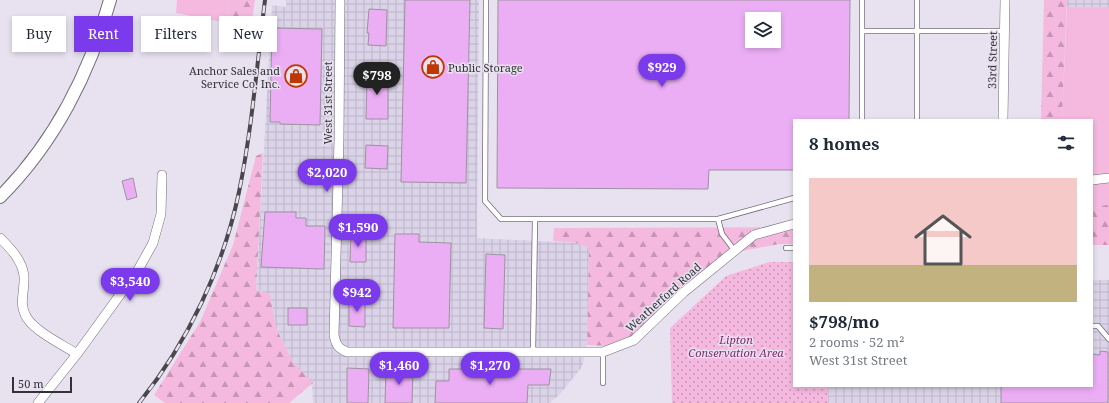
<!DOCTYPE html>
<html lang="en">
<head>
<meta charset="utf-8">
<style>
  :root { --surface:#fff; --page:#f2f2f3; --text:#1f2937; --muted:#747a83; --accent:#7c3aed }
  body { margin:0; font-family:"Noto Serif",serif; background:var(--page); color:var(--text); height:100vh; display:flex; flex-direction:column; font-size:15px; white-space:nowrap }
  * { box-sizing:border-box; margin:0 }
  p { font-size:13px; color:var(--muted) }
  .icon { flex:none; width:22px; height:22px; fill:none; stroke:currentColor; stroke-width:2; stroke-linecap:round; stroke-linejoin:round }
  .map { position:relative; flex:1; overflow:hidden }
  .details { position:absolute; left:793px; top:119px; width:300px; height:268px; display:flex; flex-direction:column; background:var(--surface); border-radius:0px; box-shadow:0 2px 6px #0003 }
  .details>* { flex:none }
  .hud { position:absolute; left:12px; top:16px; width:380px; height:36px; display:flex; gap:8px }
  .fabs { position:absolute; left:745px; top:12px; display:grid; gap:8px }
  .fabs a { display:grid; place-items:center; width:36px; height:36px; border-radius:0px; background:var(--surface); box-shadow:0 2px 6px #0003; font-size:20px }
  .scale { position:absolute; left:12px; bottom:10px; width:60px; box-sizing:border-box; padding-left:4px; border:2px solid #343237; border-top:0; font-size:11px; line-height:14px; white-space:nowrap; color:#343237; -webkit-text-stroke:3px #e8e2f0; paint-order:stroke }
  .price { position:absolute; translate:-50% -34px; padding:0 9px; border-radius:14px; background:var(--accent); color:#fff; font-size:13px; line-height:26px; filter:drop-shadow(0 1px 2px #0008) }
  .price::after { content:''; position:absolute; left:50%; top:24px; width:12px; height:9px; margin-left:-6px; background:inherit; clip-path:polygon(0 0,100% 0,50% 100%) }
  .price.selected { background:#222; color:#fff }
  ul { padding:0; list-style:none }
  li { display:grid; align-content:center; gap:8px; height:212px; padding:0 16px }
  li span { display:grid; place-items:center; height:124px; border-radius:0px; color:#555 }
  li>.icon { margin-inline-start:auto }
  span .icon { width:72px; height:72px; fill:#fffc; stroke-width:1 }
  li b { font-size:17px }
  h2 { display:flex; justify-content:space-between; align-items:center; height:48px; padding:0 16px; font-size:17px }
  .tag { padding:0 14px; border-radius:0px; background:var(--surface); box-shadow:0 2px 6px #0003; font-size:14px; line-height:36px }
  .tag.selected { background:var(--accent); color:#fff }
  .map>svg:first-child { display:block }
  .industrial { fill:url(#industrial-grid) }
  .green { fill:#f5b8df }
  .forest { fill:url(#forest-firs) }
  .park { fill:url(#park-dots) }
  .building { fill:#ebaef5; stroke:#9c939e; fill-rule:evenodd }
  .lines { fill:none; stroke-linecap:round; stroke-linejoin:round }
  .lane-casing { stroke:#716d79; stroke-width:6 }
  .street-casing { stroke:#716d79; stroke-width:10 }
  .secondary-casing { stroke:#716d79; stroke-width:14 }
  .lane { stroke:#fff; stroke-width:4.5 }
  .street { stroke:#fff; stroke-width:9 }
  .secondary { stroke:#fff; stroke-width:12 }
  .rail-casing { stroke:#49474d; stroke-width:4 }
  .rail { stroke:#e8e2f0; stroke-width:2.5; stroke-dasharray:8; stroke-linecap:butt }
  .labels { text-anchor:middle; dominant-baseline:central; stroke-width:3; stroke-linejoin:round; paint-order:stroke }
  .street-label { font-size:11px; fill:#343237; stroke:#e8e2f0 }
  .poi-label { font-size:11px; fill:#343237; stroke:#e8e2f0; text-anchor:start }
  .park-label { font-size:11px; font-style:italic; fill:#862a6d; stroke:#e8e2f0 }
</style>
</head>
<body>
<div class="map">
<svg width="1109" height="403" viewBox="0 0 1109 403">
  <defs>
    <pattern id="industrial-grid" width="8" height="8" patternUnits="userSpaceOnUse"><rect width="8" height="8" fill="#dbd3e8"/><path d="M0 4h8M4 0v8" fill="none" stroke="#bdb6c8"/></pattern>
    <pattern id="forest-firs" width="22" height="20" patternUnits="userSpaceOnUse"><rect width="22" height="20" fill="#f5b8df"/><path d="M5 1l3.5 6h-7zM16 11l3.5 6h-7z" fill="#c796b6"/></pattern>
    <pattern id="park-dots" width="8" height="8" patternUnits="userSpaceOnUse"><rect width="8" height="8" fill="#f5b8df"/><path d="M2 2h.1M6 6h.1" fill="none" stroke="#c796b6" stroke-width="1.8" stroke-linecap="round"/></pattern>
  </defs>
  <rect width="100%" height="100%" fill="#e8e2f0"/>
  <path class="industrial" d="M286,0H479L477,238L577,243L589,248L587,345L582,367L560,394L550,403H313L312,383L293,362L276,328L270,294L256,290L272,5L286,7Z
    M1067,0H1109V7H1067Z
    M1092,280H1109V403H828V386H1092Z"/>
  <path class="green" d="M177,0H229L227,23L176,13Z
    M1067,7H1109V204L1092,209V120H1062Z"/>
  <path class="forest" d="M229,0H255L251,27L227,23Z
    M1044,0H1067L1062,120H1041Z
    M263,153L256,290L270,294L276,328L293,362L313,383L289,403H165L154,395L200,322L233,245L256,156Z
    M1109,204V245H1092V209Z
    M794,227V244H779L742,251L719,265L630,342L609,346L587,345L589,248L577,243L553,241L554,228Z"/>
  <path class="park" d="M769,262H794V386H828V403H672L670,328L726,276Z"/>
  <path class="building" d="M405,0H470L466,183L401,182Z
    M498,0H850L849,120H794V170H709L708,189L497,188ZM752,19H774V41H752Z
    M369,9L387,10L386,46L368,45L369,33H367Z
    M272,28L322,29L320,125L280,124V122H270Z
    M367,73L388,74V119H366Z
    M366,145L388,146L387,169L365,168Z
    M133,178L137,197L127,200L122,181Z
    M265,212H296V218H306V226H325L324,269L261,267Z
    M351,234H366V262H350Z
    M395,234H419V242L451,243L449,328H393Z
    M486,254L505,255L503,329L484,328Z
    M349,299H365V327L349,326Z
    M288,308H307V325H288Z
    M1100,351L1108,352V403H1001V386H1092V354L1100,355Z
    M347,368L369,369L368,403H347Z
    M386,369H413L412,403H385Z
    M449,369H551L549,385H528L527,403H435L436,381H449Z"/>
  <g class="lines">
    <g class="lane-casing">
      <path id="lane" d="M486,0L485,201L501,219H718L794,198
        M917,0V120
        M862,31H1005
        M862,120V0
        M718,219L722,234L735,251
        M786,248H794
        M1092,326H1098L1109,339
        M533,352L535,219
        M603,383V352"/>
    </g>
    <g class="street-casing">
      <path id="street" d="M340,0L339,139L334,335C336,345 338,348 347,352H603L634,340L684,292L754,235L794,224
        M1003,120L1005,0
        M1092,180L1109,178
        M0,238C11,249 22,260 24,276C25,292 18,304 27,318C36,332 63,345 77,354
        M38,403L77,354L138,270L153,243L161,214L162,175"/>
    </g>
    <g class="secondary-casing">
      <path id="secondary" d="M0,197C54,143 90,73 110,0"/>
    </g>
    <use href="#lane" class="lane"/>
    <use href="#street" class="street"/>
    <use href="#secondary" class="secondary"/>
    <g class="rail-casing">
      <path id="rail" d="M139,403C188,342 223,268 239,192C252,129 257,64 265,0"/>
    </g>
    <use href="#rail" class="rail"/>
  </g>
  <defs>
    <g id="shop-ring" transform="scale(1.15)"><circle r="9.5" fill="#e8e2f0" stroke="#bf3702" stroke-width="1.5"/><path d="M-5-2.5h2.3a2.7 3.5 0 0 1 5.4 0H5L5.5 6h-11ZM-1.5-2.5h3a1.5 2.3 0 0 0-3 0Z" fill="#bf3702"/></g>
  </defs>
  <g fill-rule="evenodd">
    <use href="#shop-ring" x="433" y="67"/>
    <use href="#shop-ring" x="296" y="76"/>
  </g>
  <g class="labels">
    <g class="street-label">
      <text transform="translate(992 60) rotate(-89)">33rd Street</text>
      <text transform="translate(327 103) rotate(-90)">West 31st Street</text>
      <text transform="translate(663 297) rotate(-42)">Weatherford Road</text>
    </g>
    <g class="poi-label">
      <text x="448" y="67">Public Storage</text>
      <text x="280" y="70" text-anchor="end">Anchor Sales and<tspan x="280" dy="13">Service Co, Inc.</tspan></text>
    </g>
    <g class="park-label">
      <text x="736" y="339">Lipton<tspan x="736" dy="13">Conservation Area</tspan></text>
    </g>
  </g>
</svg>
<div class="fabs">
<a><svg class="icon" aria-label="layers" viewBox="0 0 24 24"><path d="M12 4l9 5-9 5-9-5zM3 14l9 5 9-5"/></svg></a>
</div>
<div class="scale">50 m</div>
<b class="price" style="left:662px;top:88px">$929</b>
<b class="price selected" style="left:377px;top:96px">$798</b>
<b class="price" style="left:327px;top:193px">$2,020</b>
<b class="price" style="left:358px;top:248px">$1,590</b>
<b class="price" style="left:130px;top:302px">$3,540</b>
<b class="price" style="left:357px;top:313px">$942</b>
<b class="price" style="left:399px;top:386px">$1,460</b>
<b class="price" style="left:490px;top:386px">$1,270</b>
<div class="hud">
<a class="tag">Buy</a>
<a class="tag selected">Rent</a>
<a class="tag">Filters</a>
<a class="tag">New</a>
</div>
<section class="details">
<h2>8 homes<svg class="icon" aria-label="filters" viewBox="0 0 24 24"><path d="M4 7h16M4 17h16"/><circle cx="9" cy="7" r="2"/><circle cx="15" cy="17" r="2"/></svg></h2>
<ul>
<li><span style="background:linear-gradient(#f6c9c9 70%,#c2b280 0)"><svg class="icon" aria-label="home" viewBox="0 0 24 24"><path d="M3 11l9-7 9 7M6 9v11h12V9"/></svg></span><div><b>$798/mo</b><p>2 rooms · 52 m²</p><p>West 31st Street</p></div></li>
</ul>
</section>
</div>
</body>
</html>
